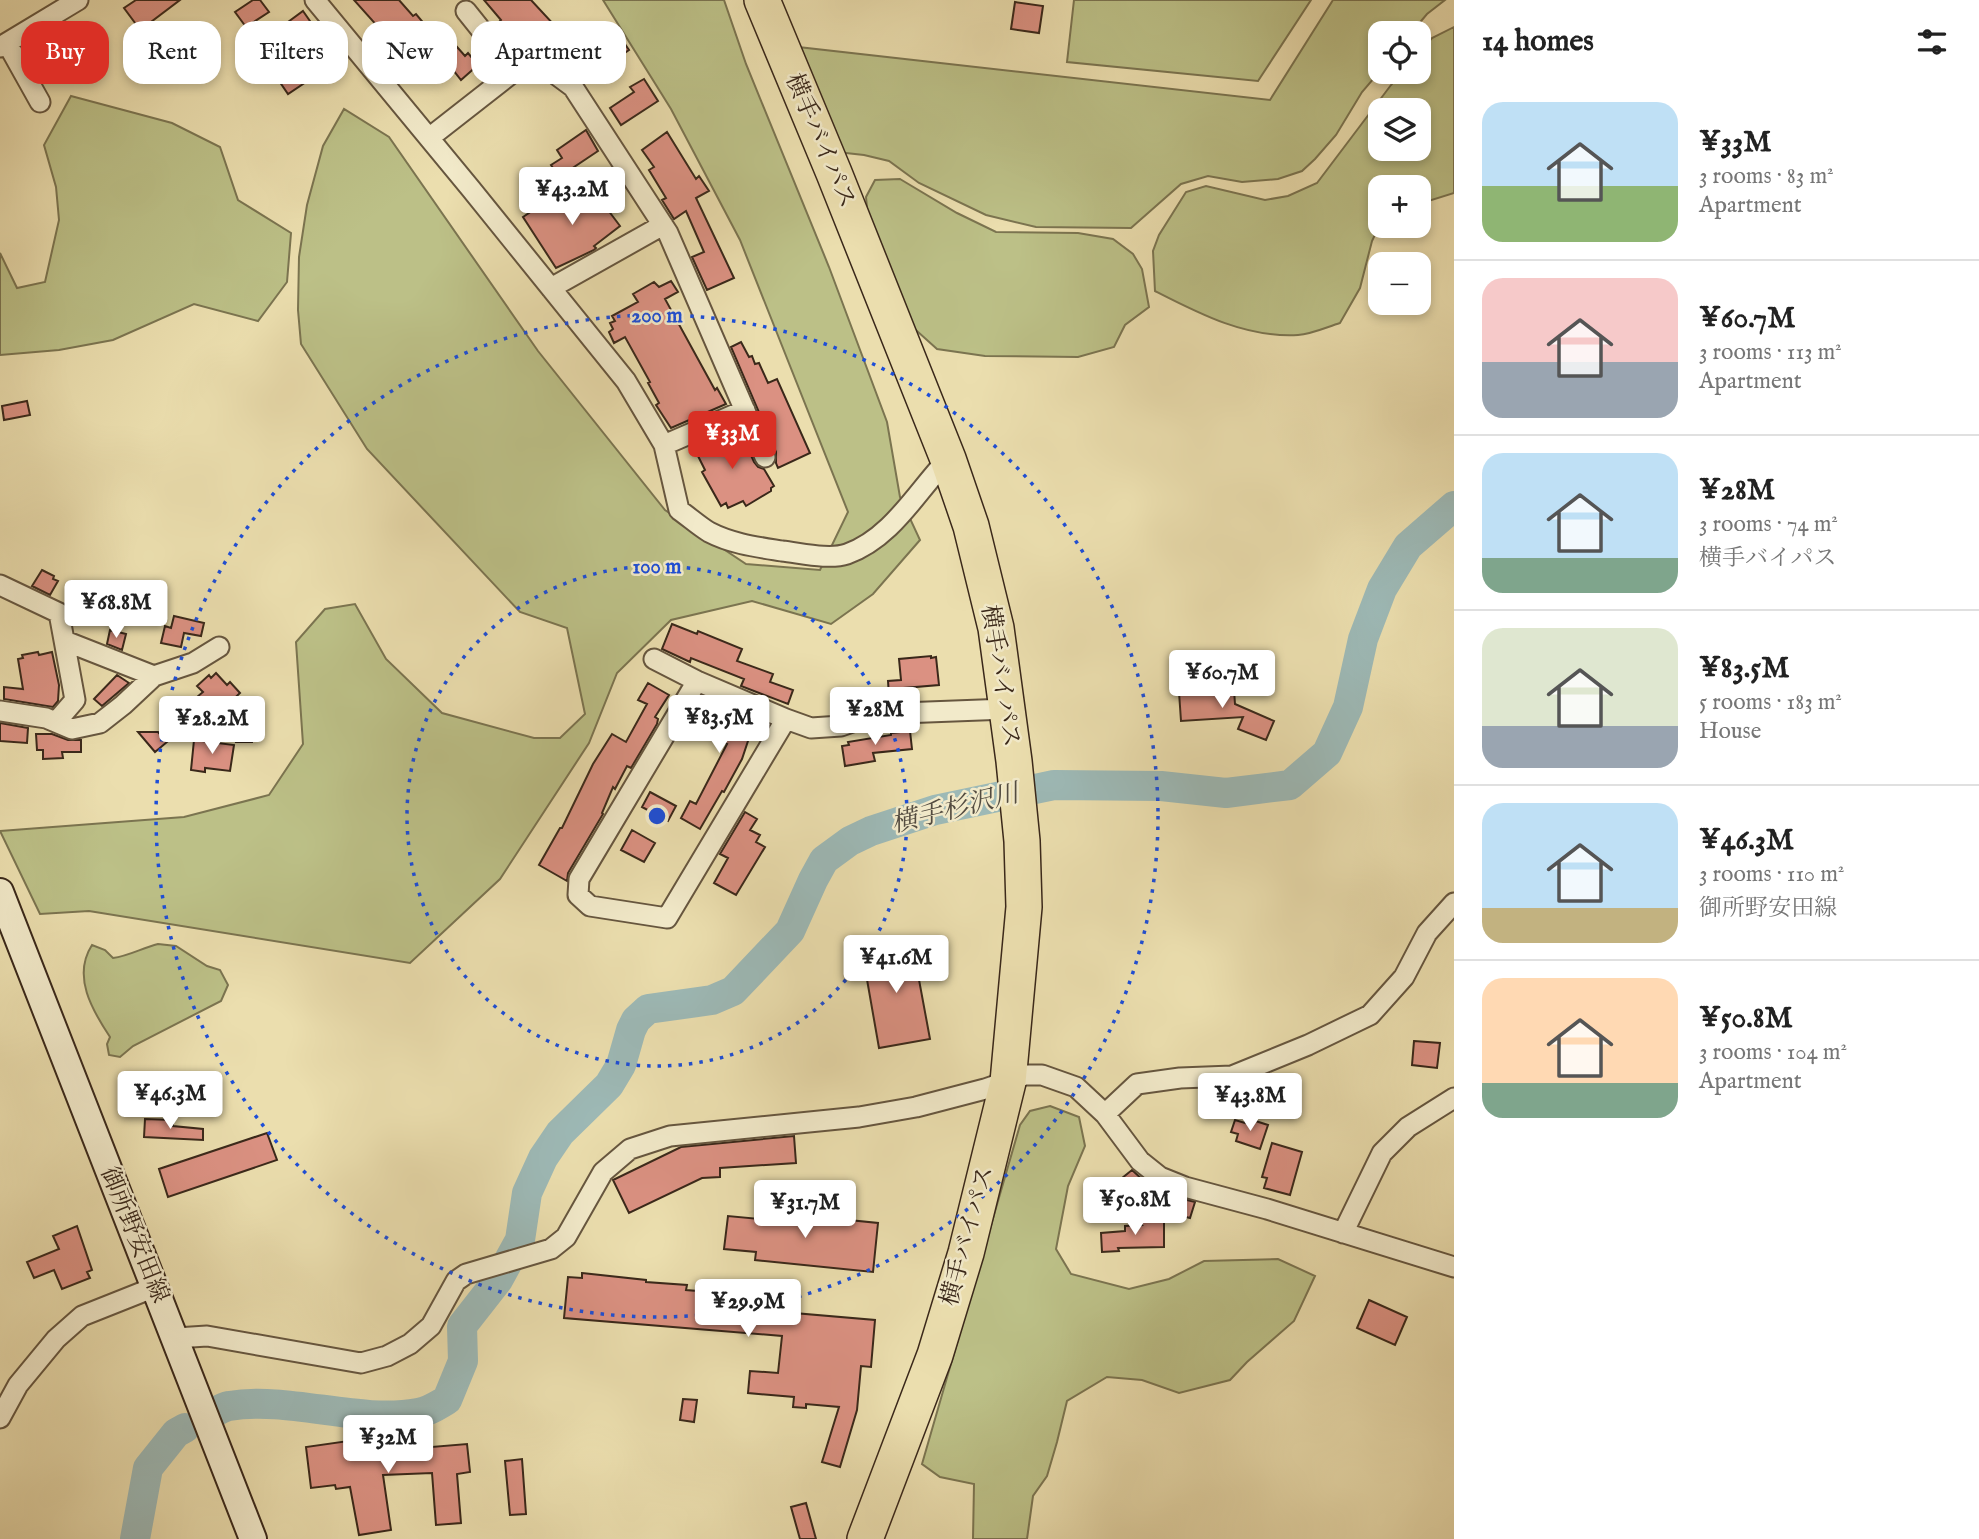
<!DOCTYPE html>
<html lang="en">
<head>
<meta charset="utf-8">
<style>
  :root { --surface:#fff; --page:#f2f2f2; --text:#222; --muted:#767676; --line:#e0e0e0; --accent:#d93025 }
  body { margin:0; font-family:"IM FELL English","Noto Serif JP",serif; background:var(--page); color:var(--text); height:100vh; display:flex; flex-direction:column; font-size:26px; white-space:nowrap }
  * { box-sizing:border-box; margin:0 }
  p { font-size:23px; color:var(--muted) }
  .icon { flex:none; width:38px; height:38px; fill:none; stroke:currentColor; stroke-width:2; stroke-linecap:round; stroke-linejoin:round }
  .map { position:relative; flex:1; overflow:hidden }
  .panel { display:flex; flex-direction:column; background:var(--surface); width:525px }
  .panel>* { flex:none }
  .guide { position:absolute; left:21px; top:21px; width:665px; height:63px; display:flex; gap:14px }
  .fabs { position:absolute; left:1368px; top:21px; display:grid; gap:14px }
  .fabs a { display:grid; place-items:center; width:63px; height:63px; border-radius:14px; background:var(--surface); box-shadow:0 4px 10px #0003; font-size:35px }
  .price { position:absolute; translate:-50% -60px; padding:0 16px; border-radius:7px; background:#fff; color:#222; font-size:23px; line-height:46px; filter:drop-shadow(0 2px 4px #0008) }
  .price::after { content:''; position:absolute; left:50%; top:42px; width:21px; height:16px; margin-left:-10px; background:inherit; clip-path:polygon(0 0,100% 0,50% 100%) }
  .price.selected { background:var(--accent); color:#fff }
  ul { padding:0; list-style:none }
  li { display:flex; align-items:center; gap:21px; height:175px; padding:0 28px }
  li+li { border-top:2px solid var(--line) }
  li span { display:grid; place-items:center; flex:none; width:196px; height:140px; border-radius:21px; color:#555 }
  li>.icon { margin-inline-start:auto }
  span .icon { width:84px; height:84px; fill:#fffc; stroke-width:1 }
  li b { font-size:30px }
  h2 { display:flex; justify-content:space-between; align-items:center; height:84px; padding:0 28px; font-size:30px }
  .pill { padding:0 24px; border-radius:21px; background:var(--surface); box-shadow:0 4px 10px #0003; font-size:24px; line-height:63px }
  .pill.selected { background:var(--accent); color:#fff }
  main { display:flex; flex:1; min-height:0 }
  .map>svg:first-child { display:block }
  .green { fill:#bcc087; stroke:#7b7450; stroke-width:2; fill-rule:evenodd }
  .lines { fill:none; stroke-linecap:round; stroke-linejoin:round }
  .river { stroke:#9db9b6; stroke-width:30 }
  .building { fill:#db9182; stroke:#3a281a; stroke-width:2 }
  .street-casing { stroke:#66563f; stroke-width:23 }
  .secondary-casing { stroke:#3a281a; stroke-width:30 }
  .highway-casing { stroke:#3a281a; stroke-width:38 }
  .street { stroke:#f2eaca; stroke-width:19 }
  .secondary { stroke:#f2eaca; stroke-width:26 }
  .highway { stroke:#ebdeae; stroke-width:35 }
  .ring { fill:none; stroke:#1d4ed8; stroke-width:3.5; stroke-dasharray:3.5 7 }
  .labels { text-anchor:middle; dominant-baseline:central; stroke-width:5; stroke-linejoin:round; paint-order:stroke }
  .street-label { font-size:24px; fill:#3a281a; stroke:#f2eaca }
  .water-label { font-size:26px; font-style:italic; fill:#534c41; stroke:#f2eaca }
  .centre { fill:#1d4ed8; stroke:#f2eaca; stroke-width:3.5 }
  .ring-label { font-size:21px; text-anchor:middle; font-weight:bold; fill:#1d4ed8; stroke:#f2eaca; stroke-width:5; stroke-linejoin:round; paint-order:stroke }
</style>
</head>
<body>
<main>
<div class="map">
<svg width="1454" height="1539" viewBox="0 0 1454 1539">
  <rect width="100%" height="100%" fill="#ebdeae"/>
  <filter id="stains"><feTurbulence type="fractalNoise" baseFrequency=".00286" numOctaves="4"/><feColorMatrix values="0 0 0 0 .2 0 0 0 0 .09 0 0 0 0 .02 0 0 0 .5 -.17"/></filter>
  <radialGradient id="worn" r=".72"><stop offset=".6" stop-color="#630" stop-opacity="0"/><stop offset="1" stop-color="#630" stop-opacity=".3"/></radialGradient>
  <path class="green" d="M603,0H724L746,64L829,267L887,422L900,497L920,540L873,594L831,624L752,601L671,620L617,673L589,743L500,879L410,963L89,911L40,914L0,831L184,817L269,795L303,744L296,642L325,609L355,604L386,659L442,713L534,738H560L585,714L567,628L520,612L367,449L301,344L298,310L299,257L307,205L323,146L344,109L389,137L538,351L665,510L746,564L820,570L848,512L740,240L671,109Z
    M1074,0H1311L1258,81L1067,62Z
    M1333,0H1445L1427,14L1411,33H1381V70L1362,92L1336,135L1315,159L1302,171L1278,179L1242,182L1208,176L1181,184L1131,228L1036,227L986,215L919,183L889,161L864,155L837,152L789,46L1270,100Z
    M1454,27V193L1419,204V187H1381V222L1372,241L1360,288L1340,323C1327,327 1312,334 1298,335C1246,338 1200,314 1155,291L1153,251L1159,235L1186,192L1206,186L1265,200L1288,196L1317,183L1391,85L1402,72H1419V53L1432,38ZM1381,110H1419V149H1381Z
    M71,96L172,123L220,147L238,200L291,233L287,282L258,321L194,304L113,340L59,350L0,355V253L17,288L45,282L59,220L56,187L44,145Z
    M900,179L957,213L996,232L1078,233L1113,239L1133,254L1142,269L1149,307L1125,325L1114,347L1078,357L985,356L937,349L908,323L869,228L866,197L875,180Z
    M158,944L176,946L207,966L220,970L228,985L221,1001L133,1046L120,1057L109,1055L107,1044L110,1037C92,1010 72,976 92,945L105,950L113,958C129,956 142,948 158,944Z
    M1050,1106L1079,1117L1085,1146L1068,1186L1056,1249L1071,1274L1129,1289L1169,1279L1204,1261L1278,1259L1315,1276L1294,1321L1247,1362L1230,1380L1179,1393L1142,1380L1107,1377L1067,1401L1057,1442L1047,1476L1033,1496L1027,1539H973L974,1484L940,1477L922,1464L1020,1125L1030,1111Z"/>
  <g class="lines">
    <path class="river" d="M205,1418C213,1414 221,1407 229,1406C290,1396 358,1424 418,1413C428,1412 438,1405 447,1400L463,1361L462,1326L498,1280L520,1240L527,1193L543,1158L560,1133L609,1085L621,1065L631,1030L636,1020L648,1009L712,1000L733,991L790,931L813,880L824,860L850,841L871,831L935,810L1054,785L1161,786L1226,793L1290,785L1327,753L1348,707L1363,639L1382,589L1408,546L1454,506
      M135,1539L148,1468L176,1433L185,1428"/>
  </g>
  <path class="building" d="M136,0H180L151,22L160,34L147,44L135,28L138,27L124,8Z
    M253,0H260L269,12L246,27L235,12Z
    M354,0H399L413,16L416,14L431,32L435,28L447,42L450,39L465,56L468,53L478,65L461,80L453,70L448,74L434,58L430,62L417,47L414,51L399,34L395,37L384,24L379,28Z
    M484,0H531L557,28L553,31L560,39L545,53L540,52L534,45L537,41L510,31L507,33L498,23L501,20Z
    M1015,2L1043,6L1039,33L1011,29Z
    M303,11L312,24L307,27L315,40L298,50L299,52L290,58L306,82L288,94L273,72L268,75L252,51L266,42L268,45L293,30L288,22Z
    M73,26L89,54L86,56L88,60L66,72L64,69L43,82L35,68L58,55L55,49L67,42L61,33Z
    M618,34L629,50L584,81L574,72L585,64L581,58L590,52L587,48L604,36L605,38L608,36L610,39Z
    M644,79L658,101L621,125L610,108L634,92L630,87Z
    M586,130L598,151L559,177L551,165L562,158L557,150Z
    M667,132L696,179L699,176L709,191L696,198L734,278L707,290L692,257L704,252L686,211L674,219L662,200L666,198L649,170L654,167L642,150Z
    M598,188L612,207L608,210L620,226L594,246L596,248L594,250L556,268L523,217L556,195L566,211Z
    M671,281L678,292L665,299L715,390L717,388L726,404L671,428L656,405L659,403L648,383L650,382L625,337L614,343L609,332L613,329L610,323L615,321L612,316L638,302L633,294L654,282L659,287Z
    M741,342L749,357L752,356L755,364L759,363L768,383L777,379L810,453L778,468L776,463V452L731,347Z
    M27,401L30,415L4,420L2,406Z
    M729,433L733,440L742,435L754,462L758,467L764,469L774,486L771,488V491L746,506L743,501L728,508L726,503L721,506L702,472L705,470L693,446L708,439L710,443Z
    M42,570L54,576L53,579L58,581L50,595L32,586Z
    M174,616L204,623L201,636L184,633L181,647L161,643L165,626L171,628Z
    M672,624L697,634L698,631L742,649L737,661L773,674L770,682L793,690L788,704L741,686L744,679L691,658L690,662L662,649Z
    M110,630L126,634L122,650L107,644Z
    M38,652L39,655L52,652L59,685L58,701L53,707L4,699V687L23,689L18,659L23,658L22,655Z
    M931,656V658L936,657L939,685L904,688V695L889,696L888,681L901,680L899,659Z
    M216,673L227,685L230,682L240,693L223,709L220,705L212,713L197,697L203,692L197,686L209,675L211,678Z
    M117,675L129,683L102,706L94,699Z
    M648,683L669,695L655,717L658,719L657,724L631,768L627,766L615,789L613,787L602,813L603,814L568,873L567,881L539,865L560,828H562L593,764L612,734L626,742L647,704L638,700Z
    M1214,683V692L1234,690L1235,704L1274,721L1266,740L1238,729L1243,717L1181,721L1179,692L1200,691V684Z
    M700,701L761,726L756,737L750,735L742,759L724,792L722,791L700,829L681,818L690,801L696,804L727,744L688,728Z
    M0,723L28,728L27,743L0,741Z
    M237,724L253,725L252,742H236Z
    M910,731L912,749L873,753L875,761L845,766L842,746L849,745L848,742L891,735V733Z
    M138,732H158L167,742L155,752Z
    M36,734H52L68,740H81V752H62L63,758L43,759V750H37Z
    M194,740L234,745L230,771L205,768V772L191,770Z
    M650,792L676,806L668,821L642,807Z
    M745,812L757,819L750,830L760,835L756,842L765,847L736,895L714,883L728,858L720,854Z
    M632,830L655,843L644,862L621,850Z
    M912,942L930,1039L879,1048L862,951Z
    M1414,1041L1440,1043L1437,1068L1412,1065Z
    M1246,1118L1268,1125L1260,1149L1236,1141L1238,1134L1231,1132L1235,1120L1245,1123Z
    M145,1119L173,1120V1126L203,1129V1140L144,1137Z
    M267,1133L277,1160L168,1197L159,1169Z
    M794,1136L796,1163L720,1168V1177L702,1178L629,1213L613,1180L681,1147Z
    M1272,1143L1302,1152L1290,1195L1264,1188L1267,1178L1262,1177Z
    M1132,1170L1145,1182L1122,1200L1111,1187Z
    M1179,1198L1195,1202L1190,1218L1174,1214Z
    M760,1211L878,1223L873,1272L755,1260L756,1252L724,1249L728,1216L759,1219Z
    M1140,1222H1164V1247L1118,1248L1119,1251L1102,1252L1101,1233L1125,1231V1226L1142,1225Z
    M77,1226L92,1270L87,1272L90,1278L62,1289L54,1270L34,1278L27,1262L59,1249L53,1236Z
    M582,1273L646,1280V1282L687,1285L686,1290L723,1293L724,1289L740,1290V1297L772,1299L771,1311L875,1320L871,1367L861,1366L857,1410L840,1467L822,1462L839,1407L806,1404V1408L793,1407L794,1397L748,1393L750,1371L778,1373L782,1336L564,1318L568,1277L582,1278Z
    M1369,1300L1407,1317L1395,1345L1357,1328Z
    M683,1399L697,1400L694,1422L680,1420Z
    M407,1433L408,1449L467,1444L470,1472L457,1474L461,1523L436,1525L432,1473L383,1475L391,1530L359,1535L350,1487L336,1489L335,1485L311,1488L306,1447L384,1436V1434Z
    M522,1459L526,1514L510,1515L505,1461Z
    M806,1503L816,1539H800L791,1507Z"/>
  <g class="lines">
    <g class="street-casing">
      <path id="street" d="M315,0L471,189L626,381L664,445L679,510C689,517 699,526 709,532C732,544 757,547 782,551C801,553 829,560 847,554C892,538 917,491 948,459
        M466,11L514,71
        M7,43L40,102
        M0,47L78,0
        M429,138L521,66L542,64L573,87L668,233L765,457
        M551,288L663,225
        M664,445L745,410
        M0,585L59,613L75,700L56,722
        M65,641L154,676L193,663L219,647
        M654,659L697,681L786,719
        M697,681L579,879L578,895L590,906L667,918L786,719L811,728L841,726L875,714L1007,709
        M0,711L46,718L72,729L100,723L123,705L154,676
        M1105,1114L1137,1084L1180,1078L1232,1076L1308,1045L1370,1015L1404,977L1427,933L1454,903
        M1343,1233L1382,1153L1408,1127L1454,1098
        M176,1338L207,1336L361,1363L387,1356L410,1344L431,1326L456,1281L466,1274L551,1249L566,1237L603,1172L630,1149L670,1136L859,1117L916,1107L985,1089L1025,1075H1042L1076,1087L1105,1114L1140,1161L1160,1177L1185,1187L1267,1209L1454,1267
        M0,1418L18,1385L56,1339L82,1316L155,1287"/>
    </g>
    <g class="secondary-casing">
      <path id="secondary" d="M0,892L253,1539"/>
    </g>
    <g class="highway-casing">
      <path id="highway" d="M762,0L834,173L948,459L971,526L996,628L1014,761L1022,841L1024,907L1008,1082L966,1253L935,1355L865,1539"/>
    </g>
    <use href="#street" class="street"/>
    <use href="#secondary" class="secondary"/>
    <use href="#highway" class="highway"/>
  </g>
  <g class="ring">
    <circle cx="657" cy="816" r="250"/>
    <circle cx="657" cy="816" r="501"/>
  </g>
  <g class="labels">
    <g class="street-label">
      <text transform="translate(820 141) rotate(67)">横手バイパス</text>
      <text transform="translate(1000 676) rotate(81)">横手バイパス</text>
      <text transform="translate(134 1235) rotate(68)">御所野安田線</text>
      <text transform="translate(968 1236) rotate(-75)">横手バイパス</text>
    </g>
    <g class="water-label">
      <text transform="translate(955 809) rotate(-14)">横手杉沢川</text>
    </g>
  </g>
  <circle cx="657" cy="816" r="10" class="centre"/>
  <g class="ring-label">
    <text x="657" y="322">200 m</text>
    <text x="657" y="573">100 m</text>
  </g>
  <rect width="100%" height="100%" filter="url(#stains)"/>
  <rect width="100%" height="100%" fill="url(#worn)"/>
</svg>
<div class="fabs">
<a><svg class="icon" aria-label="locate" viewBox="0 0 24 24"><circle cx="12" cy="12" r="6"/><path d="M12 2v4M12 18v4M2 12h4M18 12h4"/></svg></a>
<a><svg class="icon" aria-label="layers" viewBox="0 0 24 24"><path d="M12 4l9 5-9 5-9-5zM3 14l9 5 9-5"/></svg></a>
<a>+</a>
<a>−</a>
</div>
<b class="price" style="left:572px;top:227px">¥43.2M</b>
<b class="price selected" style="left:732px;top:471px">¥33M</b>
<b class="price" style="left:116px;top:640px">¥68.8M</b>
<b class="price" style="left:1222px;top:710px">¥60.7M</b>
<b class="price" style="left:875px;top:747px">¥28M</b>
<b class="price" style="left:719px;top:755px">¥83.5M</b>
<b class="price" style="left:212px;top:756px">¥28.2M</b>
<b class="price" style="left:896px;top:995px">¥41.6M</b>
<b class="price" style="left:170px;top:1131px">¥46.3M</b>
<b class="price" style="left:1250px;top:1133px">¥43.8M</b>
<b class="price" style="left:1135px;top:1237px">¥50.8M</b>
<b class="price" style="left:805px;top:1240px">¥31.7M</b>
<b class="price" style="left:748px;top:1339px">¥29.9M</b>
<b class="price" style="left:388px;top:1475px">¥32M</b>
<div class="guide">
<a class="pill selected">Buy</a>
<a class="pill">Rent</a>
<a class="pill">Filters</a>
<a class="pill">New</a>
<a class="pill">Apartment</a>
</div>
</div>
<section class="panel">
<h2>14 homes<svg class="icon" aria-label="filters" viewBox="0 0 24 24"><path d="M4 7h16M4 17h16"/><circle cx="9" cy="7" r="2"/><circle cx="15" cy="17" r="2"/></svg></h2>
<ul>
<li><span style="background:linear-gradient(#bfe0f5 60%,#8fb573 0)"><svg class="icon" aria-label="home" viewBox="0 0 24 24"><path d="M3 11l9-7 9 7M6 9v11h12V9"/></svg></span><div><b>¥33M</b><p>3 rooms · 83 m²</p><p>Apartment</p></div></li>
<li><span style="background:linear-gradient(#f6c9c9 60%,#9aa5b1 0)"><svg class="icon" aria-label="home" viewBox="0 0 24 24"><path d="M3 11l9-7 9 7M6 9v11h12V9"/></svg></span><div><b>¥60.7M</b><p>3 rooms · 113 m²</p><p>Apartment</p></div></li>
<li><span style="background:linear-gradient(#bfe0f5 75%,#7fa58c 0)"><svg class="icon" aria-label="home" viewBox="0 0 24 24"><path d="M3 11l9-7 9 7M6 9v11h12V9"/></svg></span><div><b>¥28M</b><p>3 rooms · 74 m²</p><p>横手バイパス</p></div></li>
<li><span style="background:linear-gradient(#dfe7d0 70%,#9aa5b1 0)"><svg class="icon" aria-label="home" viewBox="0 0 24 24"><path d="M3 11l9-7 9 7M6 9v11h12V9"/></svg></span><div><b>¥83.5M</b><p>5 rooms · 183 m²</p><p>House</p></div></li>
<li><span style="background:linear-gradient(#bfe0f5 75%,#c2b280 0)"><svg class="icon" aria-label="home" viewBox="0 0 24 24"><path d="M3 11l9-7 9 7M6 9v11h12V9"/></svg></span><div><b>¥46.3M</b><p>3 rooms · 110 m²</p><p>御所野安田線</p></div></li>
<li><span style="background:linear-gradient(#ffd9b3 75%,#7fa58c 0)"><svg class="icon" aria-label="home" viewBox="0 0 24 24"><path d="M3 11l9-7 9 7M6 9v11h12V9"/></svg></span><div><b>¥50.8M</b><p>3 rooms · 104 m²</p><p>Apartment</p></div></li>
</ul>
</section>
</main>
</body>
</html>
